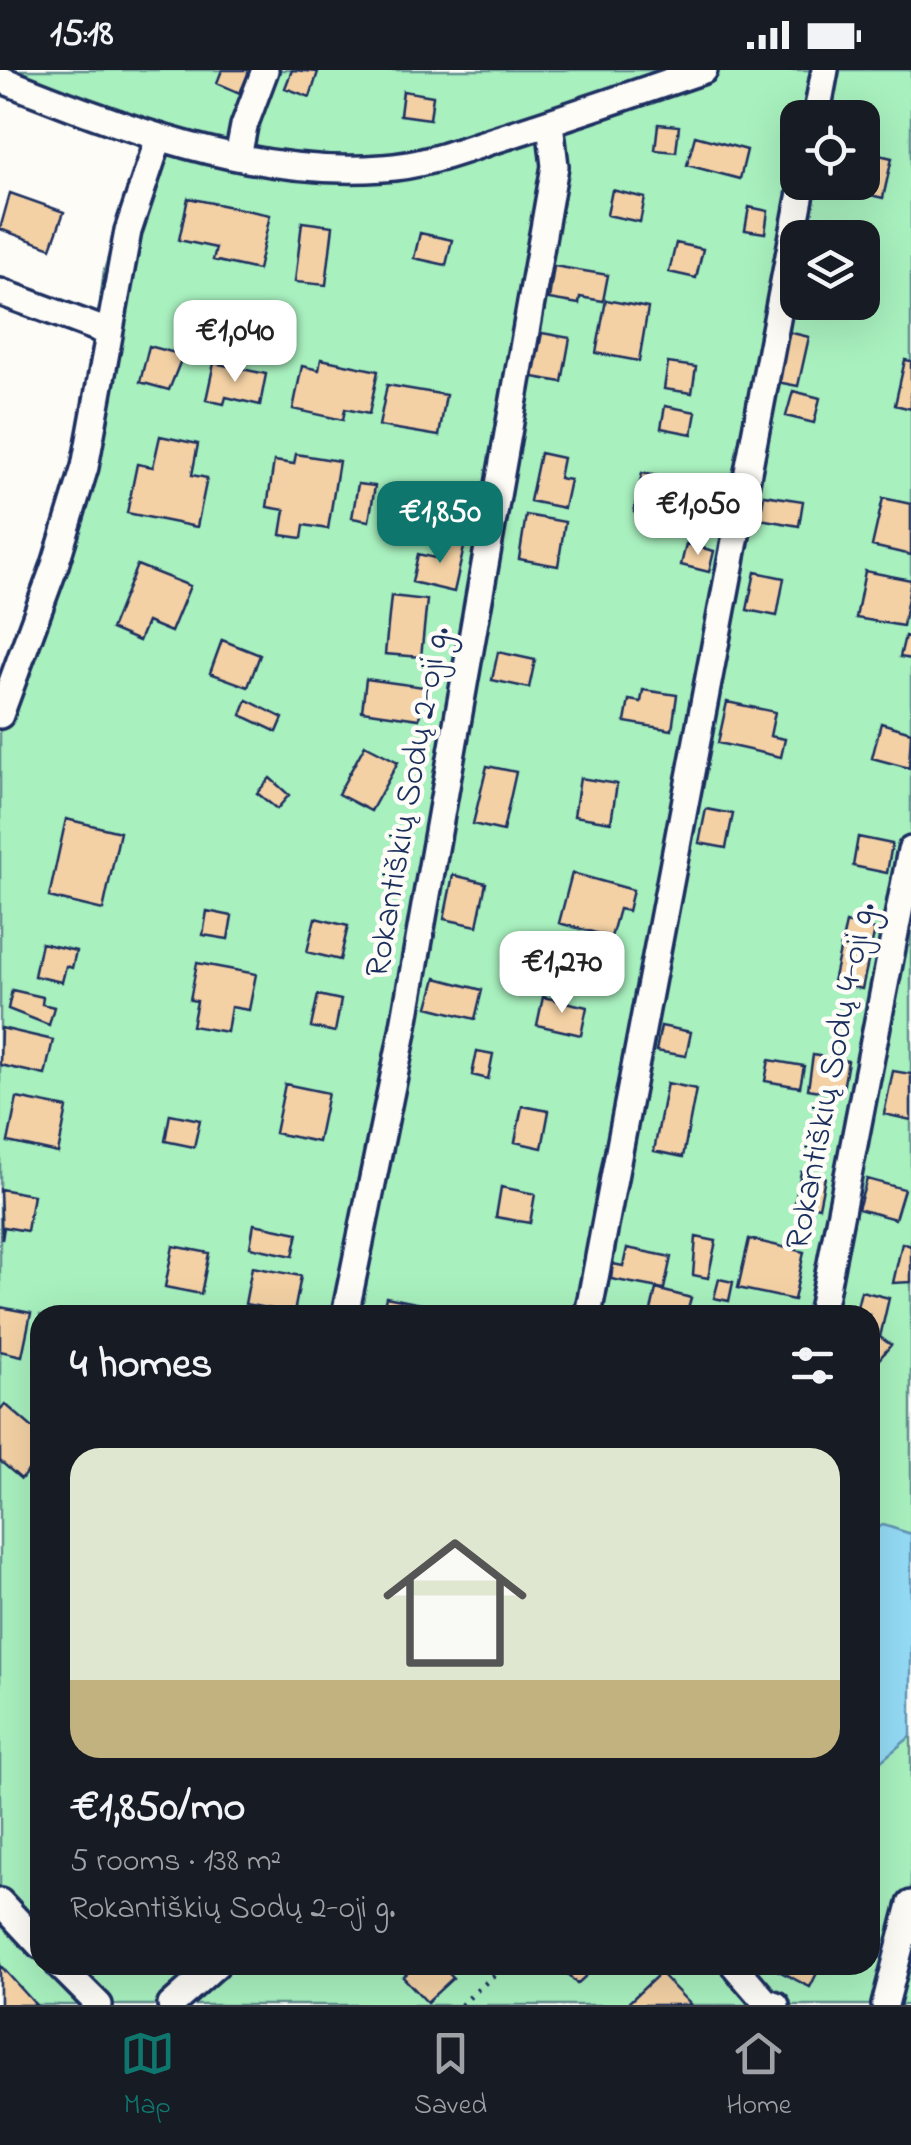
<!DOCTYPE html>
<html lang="en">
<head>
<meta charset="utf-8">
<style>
  :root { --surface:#171b24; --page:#20242c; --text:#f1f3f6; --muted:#9ea1a6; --line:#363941; --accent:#0f766e }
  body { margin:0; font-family:"Indie Flower",sans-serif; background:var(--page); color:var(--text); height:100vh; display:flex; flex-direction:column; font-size:38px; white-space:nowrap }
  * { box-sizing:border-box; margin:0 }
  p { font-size:32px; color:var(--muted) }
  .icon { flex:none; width:55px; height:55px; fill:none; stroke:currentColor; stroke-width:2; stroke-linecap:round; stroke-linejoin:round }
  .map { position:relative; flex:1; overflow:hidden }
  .drawer { position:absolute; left:30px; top:1235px; width:850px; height:670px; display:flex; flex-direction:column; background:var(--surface); border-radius:30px; box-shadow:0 10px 40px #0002 }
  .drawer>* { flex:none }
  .controls { position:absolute; left:780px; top:30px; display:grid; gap:20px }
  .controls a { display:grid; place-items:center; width:100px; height:100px; border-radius:20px; background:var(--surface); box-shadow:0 10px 40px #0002; font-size:50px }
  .price { position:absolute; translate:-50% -85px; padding:0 22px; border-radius:20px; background:#fff; color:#222; font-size:32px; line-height:65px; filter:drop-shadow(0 2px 5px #0008) }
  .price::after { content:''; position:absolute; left:50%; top:60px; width:30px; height:22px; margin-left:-15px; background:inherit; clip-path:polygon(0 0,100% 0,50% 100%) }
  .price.active { background:var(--accent); color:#fff }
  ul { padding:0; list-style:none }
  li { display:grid; align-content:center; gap:20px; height:530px; padding:0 40px }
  li span { display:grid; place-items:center; height:310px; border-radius:30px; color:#555 }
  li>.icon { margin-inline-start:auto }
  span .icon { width:180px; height:180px; fill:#fffc; stroke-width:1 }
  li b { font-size:42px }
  h2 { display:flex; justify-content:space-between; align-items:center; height:120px; padding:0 40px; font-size:42px }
  .status { display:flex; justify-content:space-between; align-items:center; height:70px; padding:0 50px; background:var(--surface); direction:ltr }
  .status svg { height:28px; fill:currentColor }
  .tabs { display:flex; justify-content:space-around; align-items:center; height:140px; border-top:2px solid var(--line); background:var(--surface); font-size:28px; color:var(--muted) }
  .tabs a { display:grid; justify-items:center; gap:5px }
  .tabs .active { color:var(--accent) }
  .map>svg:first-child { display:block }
  .green { fill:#a8f0be; stroke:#62908e; stroke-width:2.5; fill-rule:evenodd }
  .water { fill:#94dbf5; stroke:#6496b9; stroke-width:2.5 }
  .building { fill:#f3d1a4; stroke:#1b2f5e; stroke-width:2.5 }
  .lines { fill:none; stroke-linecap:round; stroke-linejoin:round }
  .minor-casing { stroke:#1b2f5e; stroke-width:32 }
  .path { stroke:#1b2f5e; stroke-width:5; stroke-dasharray:2.5 8; stroke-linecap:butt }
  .minor { stroke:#fdfcf7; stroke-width:25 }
  .labels { text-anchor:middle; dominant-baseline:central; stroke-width:9; stroke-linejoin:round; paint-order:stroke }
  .street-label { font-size:35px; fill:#1b2f5e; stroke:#fdfcf7 }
</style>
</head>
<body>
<div class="status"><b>15:18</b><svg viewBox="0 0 49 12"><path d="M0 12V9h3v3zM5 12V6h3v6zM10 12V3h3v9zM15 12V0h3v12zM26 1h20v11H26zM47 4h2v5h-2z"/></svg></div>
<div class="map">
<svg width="911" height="1935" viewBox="0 0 911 1935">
  <rect width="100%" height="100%" fill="#fdfcf7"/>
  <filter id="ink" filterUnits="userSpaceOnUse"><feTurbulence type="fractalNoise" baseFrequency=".01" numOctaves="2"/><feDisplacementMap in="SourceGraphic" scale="20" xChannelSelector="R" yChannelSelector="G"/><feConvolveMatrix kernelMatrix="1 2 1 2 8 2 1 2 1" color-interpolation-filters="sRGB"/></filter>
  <g filter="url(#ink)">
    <path class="green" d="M0,0H911V1464L883,1455L870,1462V1245H40V1895H870V1700L911,1666V1935H0V611L33,526L84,358L104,201L141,77L0,14ZM798,48H862V112H798ZM798,168H862V232H798Z"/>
    <path class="water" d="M883,1455L911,1464V1666L870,1700V1462Z"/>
    <path class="building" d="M222,0H250L240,23L217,13Z
      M292,0L318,2L310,27L285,18Z
      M403,21L433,26L430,49L400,45Z
      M658,54L679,56L676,82L655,80Z
      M695,66L747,80L740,109L687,95Z
      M862,81L892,88L883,128L845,119L846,112H862Z
      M612,120L645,128L640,152L607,145Z
      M10,123L64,142L51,178L0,159Z
      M188,128L270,145L258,200L213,190L216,178L179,170Z
      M749,137L768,141L765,163L745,160Z
      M302,152L333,156L326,215L295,212Z
      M844,152L875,159L870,182L862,180V168H841Z
      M420,163L452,170L446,195L414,188Z
      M676,173L703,179L696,208L669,202Z
      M554,196L608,205L603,231L580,227L579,234L549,229Z
      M606,230L648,238L639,291L596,283Z
      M803,232H837L836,241Z
      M788,262L809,267L798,316L777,312Z
      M542,263L570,268L562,312L533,307Z
      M149,276L183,285L169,320L140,312Z
      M321,289L378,301L369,344L345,339L343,350L293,339L302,296L319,300Z
      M905,290L911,291V339L895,335Z
      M214,293L266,304L260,335L226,327L224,334L206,330Z
      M668,293L696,297L692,323L664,319Z
      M387,315L446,325L439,366L379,356Z
      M793,321L820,328L814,353L786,346Z
      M665,336L696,342L692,364L661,358Z
      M160,366L198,374L192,405L207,408L197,457L127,443L137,394L153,397Z
      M540,383L563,388L559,408L570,410L564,438L530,431Z
      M296,384L339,391L328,459L304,455L302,468L281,465L285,440L267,437L274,391L294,394Z
      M642,403L673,409L665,448L634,442Z
      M358,414L375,416L369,451L352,448Z
      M764,425L803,431L799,456L760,449Z
      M883,428L911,434V485L872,476Z
      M526,445L565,452L558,496L519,489Z
      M439,468L465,473L454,522L412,512L418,484L435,488Z
      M686,474L714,481L709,502L681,495Z
      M137,495L190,516L171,562L147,552L139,571L111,559Z
      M865,501L911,510L903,556L856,548Z
      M755,502L784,508L777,546L747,540Z
      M391,526L427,530L421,587L385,584Z
      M905,566L911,568V589L900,587Z
      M222,570L260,585L248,617L210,603Z
      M498,582L535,590L529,618L492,610Z
      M366,609L424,617L419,649L362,641Z
      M643,620L677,625L672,660L625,652L629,630L641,632Z
      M247,630L283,648L277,662L241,645Z
      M727,632L775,642L770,666L785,669L781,687L718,673Z
      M881,653L911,662L909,698L872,688Z
      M365,675L398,692L371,741L338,724Z
      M487,696L516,702L503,761L473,754Z
      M270,708L289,725L277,739L257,723Z
      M580,708L617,714L611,752L574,746Z
      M706,739L733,744L726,778L699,773Z
      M66,749L120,762L103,840L49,827Z
      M858,767L892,774L887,803L853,796Z
      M572,803L633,820L628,841L619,839L611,867L559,853Z
      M453,805L486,813L477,856L444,849Z
      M207,841L232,846L228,869L203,865Z
      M315,848L348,856L340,890L307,882Z
      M846,853L875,860L862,919L833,912Z
      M41,873L76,881L72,898L66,896L62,912L34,906Z
      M197,893L256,904L249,940L231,937L227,962L192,956L197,931L190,930Z
      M436,908L482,920L475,949L428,937Z
      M12,920L43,927L42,934L54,937L49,955L8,939Z
      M318,925L341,930L335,962L311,957Z
      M543,927L587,937L581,965L537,955Z
      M661,956L691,962L686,986L656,981Z
      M1,958L53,970L45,1005L0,995Z
      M477,981L493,984L488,1009L472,1005Z
      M813,985L848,991L842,1025L808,1019Z
      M769,990L804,996L800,1017L765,1011Z
      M893,1001L911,1004V1050L884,1044Z
      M667,1013L696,1019L683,1087L654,1081Z
      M285,1014L328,1023L318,1072L275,1063Z
      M17,1028L67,1038L58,1083L8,1072Z
      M522,1036L549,1041L542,1078L515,1072Z
      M170,1044L200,1050L194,1077L165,1071Z
      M801,1102L825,1107L819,1137L795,1132Z
      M867,1109L904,1119L895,1149L858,1139Z
      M501,1117L535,1124L530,1153L496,1147Z
      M0,1119L33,1125L27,1161L4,1157L2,1170Z
      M254,1154L298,1163L293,1186L250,1177Z
      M696,1167L716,1171L708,1208L693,1205Z
      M749,1169L804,1182L794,1230L738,1218Z
      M902,1173L911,1176V1212L893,1213Z
      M173,1176L209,1183L201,1224L165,1217Z
      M627,1178L671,1187L664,1219L611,1209L613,1194L623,1196Z
      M252,1197L301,1206L294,1243L245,1234Z
      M719,1209L733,1212L729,1231L714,1228Z
      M656,1219L691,1228L686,1245H650Z
      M861,1221L889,1228L880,1267L891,1275L870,1300V1245H855Z
      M386,1227L426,1235L424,1245H382Z
      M0,1237L31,1243L22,1286L0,1281Z
      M5,1334L40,1364V1386L21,1409L0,1391V1340Z
      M0,1895L36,1935H0Z
      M416,1895H441L453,1908L427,1932L403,1907Z
      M559,1895H598L577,1914Z
      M767,1895H821L810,1917Z
      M660,1903L691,1935H626Z"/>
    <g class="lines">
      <g class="minor-casing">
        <path id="minor" d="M0,9C121,57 251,108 383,98C421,96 458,82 494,70C564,48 634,24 704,0
          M816,48L825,0
          M238,87L244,56L265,0
          M0,222L108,262
          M0,645L55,495L85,397L128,161L159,68
          M345,1245L402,967L555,96L550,53
          M588,1245L803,112
          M821,1245L911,780
          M0,1832L40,1875
          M59,1895L99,1935
          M734,1895L765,1931L776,1935
          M171,1935L216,1895
          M885,1935L911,1834"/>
      </g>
      <path class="path" d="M461,1935L505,1895"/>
      <use href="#minor" class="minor"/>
    </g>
  </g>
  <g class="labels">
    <g class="street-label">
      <text transform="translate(409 732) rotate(-80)">Rokantiškių Sodų 2-oji g.</text>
      <text transform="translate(832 1006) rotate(-79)">Rokantiškių Sodų 4-oji g.</text>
    </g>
  </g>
</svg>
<div class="controls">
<a><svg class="icon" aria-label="locate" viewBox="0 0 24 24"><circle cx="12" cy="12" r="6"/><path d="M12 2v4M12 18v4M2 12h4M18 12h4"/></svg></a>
<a><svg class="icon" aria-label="layers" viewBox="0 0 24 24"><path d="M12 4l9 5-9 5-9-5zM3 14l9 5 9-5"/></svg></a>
</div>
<b class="price" style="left:235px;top:315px">€1,040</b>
<b class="price" style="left:698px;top:488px">€1,050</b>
<b class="price active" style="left:440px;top:496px">€1,850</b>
<b class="price" style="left:562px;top:946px">€1,270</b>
<section class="drawer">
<h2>4 homes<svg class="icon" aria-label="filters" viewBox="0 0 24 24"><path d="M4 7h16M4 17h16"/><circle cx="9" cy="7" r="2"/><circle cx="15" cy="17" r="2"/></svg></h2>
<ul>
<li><span style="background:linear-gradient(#dfe7d0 75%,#c2b280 0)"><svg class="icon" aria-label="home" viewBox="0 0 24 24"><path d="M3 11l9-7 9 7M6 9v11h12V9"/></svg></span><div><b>€1,850/mo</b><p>5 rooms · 138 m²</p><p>Rokantiškių Sodų 2-oji g.</p></div></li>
</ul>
</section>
</div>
<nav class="tabs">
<a class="active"><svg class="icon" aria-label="map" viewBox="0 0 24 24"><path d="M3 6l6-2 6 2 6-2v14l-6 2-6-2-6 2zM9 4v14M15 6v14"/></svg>Map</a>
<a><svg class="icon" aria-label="saved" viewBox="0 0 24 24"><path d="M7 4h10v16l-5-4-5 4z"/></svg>Saved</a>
<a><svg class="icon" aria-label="home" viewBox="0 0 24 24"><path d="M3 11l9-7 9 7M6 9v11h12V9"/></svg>Home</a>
</nav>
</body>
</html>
